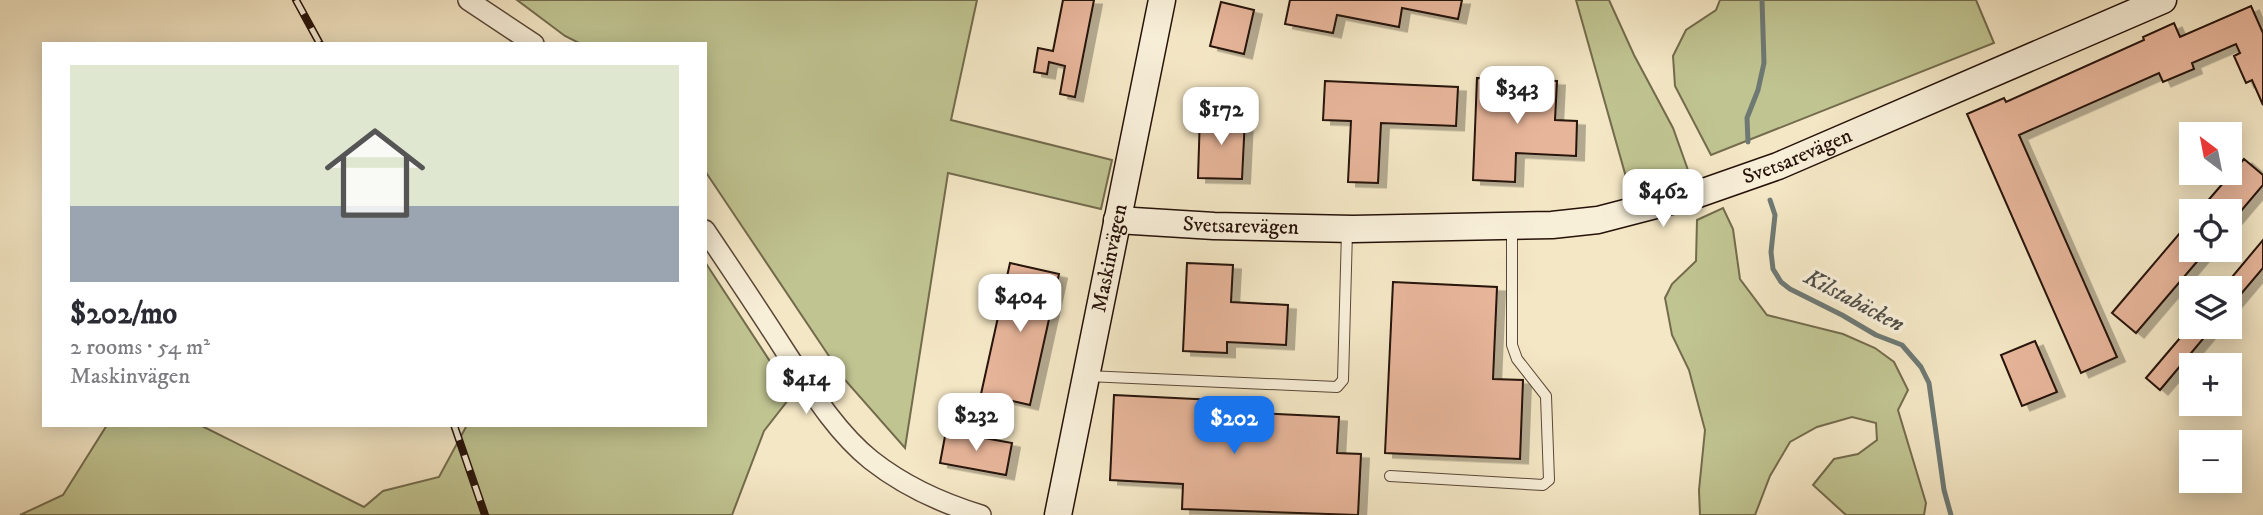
<!DOCTYPE html>
<html lang="en">
<head>
<meta charset="utf-8">
<style>
  :root { --surface:#fff; --page:#f2f2f3; --text:#2b2b33; --muted:#7c7c81; --line:#e1e1e2; --accent:#1a73e8 }
  body { margin:0; font-family:"IM FELL DW Pica",serif; background:var(--page); color:var(--text); height:100vh; display:flex; flex-direction:column; font-size:26px; white-space:nowrap }
  * { box-sizing:border-box; margin:0 }
  p { font-size:23px; color:var(--muted) }
  .icon { flex:none; width:38px; height:38px; fill:none; stroke:currentColor; stroke-width:2; stroke-linecap:round; stroke-linejoin:round }
  .map { position:relative; flex:1; overflow:hidden }
  .panel { position:absolute; left:42px; top:42px; width:665px; height:385px; display:flex; flex-direction:column; background:var(--surface); border-radius:0px; box-shadow:0 4px 18px #0003 }
  .panel>* { flex:none }
  .needle { width:46px; rotate:328deg }
  .fabs { position:absolute; left:2179px; top:122px; display:grid; gap:14px }
  .fabs a { display:grid; place-items:center; width:63px; height:63px; border-radius:0px; background:var(--surface); box-shadow:0 4px 18px #0003; font-size:35px }
  .price { position:absolute; translate:-50% -60px; padding:0 16px; border-radius:14px; background:#fff; color:#222; font-size:23px; line-height:46px; filter:drop-shadow(0 2px 4px #0008) }
  .price::after { content:''; position:absolute; left:50%; top:42px; width:21px; height:16px; margin-left:-10px; background:inherit; clip-path:polygon(0 0,100% 0,50% 100%) }
  .price.current { background:var(--accent); color:#fff }
  ul { padding:0; list-style:none }
  li { display:grid; align-content:center; gap:14px; height:371px; padding:0 28px }
  li+li { border-top:2px solid var(--line) }
  li span { display:grid; place-items:center; height:217px; border-radius:0px; color:#555 }
  li>.icon { margin-inline-start:auto }
  span .icon { width:126px; height:126px; fill:#fffc; stroke-width:1 }
  li b { font-size:30px }
  .map>svg:first-child { display:block }
  .green { fill:#c0c491; stroke:#736b4d; stroke-width:2 }
  .lines { fill:none; stroke-linecap:round; stroke-linejoin:round }
  .stream { stroke:#6e7974; stroke-width:5 }
  .building { fill:#e7b59a; stroke:#261209; stroke-width:2; filter:url(#shadow) }
  .lane-casing { stroke:#5a4738; stroke-width:12 }
  .street-casing { stroke:#5a4738; stroke-width:22 }
  .secondary-casing { stroke:#261209; stroke-width:29 }
  .lane { stroke:#f8efd9; stroke-width:10 }
  .street { stroke:#f8efd9; stroke-width:19 }
  .secondary { stroke:#f8efd9; stroke-width:26 }
  .rail-casing { stroke:#261209; stroke-width:8 }
  .rail { stroke:#f8efd9; stroke-width:5; stroke-dasharray:16; stroke-linecap:butt }
  .labels { text-anchor:middle; dominant-baseline:central; stroke-width:7; stroke-linejoin:round; paint-order:stroke }
  .street-label { font-size:21px; fill:#261209; stroke:#f8efd9 }
  .water-label { font-size:23px; font-style:italic; fill:#504e48; stroke:#f8efd9 }
</style>
</head>
<body>
<div class="map">
<svg width="2263" height="515" viewBox="0 0 2263 515">
  <defs>
    <filter id="shadow"><feDropShadow dx="8" dy="4.5" stdDeviation="0" flood-color="#0004"/></filter>
  </defs>
  <rect width="100%" height="100%" fill="#f4e7c5"/>
  <filter id="stains"><feTurbulence type="fractalNoise" baseFrequency=".00286" numOctaves="4"/><feColorMatrix values="0 0 0 0 .2 0 0 0 0 .09 0 0 0 0 .02 0 0 0 .5 -.17"/></filter>
  <radialGradient id="worn" r=".72"><stop offset=".6" stop-color="#630" stop-opacity="0"/><stop offset="1" stop-color="#630" stop-opacity=".3"/></radialGradient>
  <path class="green" d="M517,0H977L951,120L1112,160L1101,209L948,173L905,448L845,380L705,171V44H581L565,36Z
    M1576,0H1609L1634,55L1673,128L1688,170L1669,183L1644,189L1626,177Z
    M1720,0H1976L1994,43L1711,155L1675,86L1673,56L1686,30L1716,10Z
    M1723,208L1733,229L1740,279L1767,315L1843,334L1875,348L1894,362L1908,390L1898,410L1926,503L1924,515H1846L1813,485L1834,459L1858,454L1877,440L1876,423L1852,417L1817,427L1790,442L1770,476L1755,515H1700L1699,490L1705,430L1689,370L1672,335L1665,298L1672,284L1696,261L1697,220Z
    M705,262L792,395L764,431L732,515H20L63,495L107,425H200L364,507L383,491L439,477L467,425H705Z"/>
  <g class="lines">
    <path class="stream" d="M1748,142L1747,118L1758,90L1764,63L1762,0
      M1770,200L1775,215L1771,252L1773,269L1781,282L1790,289L1842,315L1876,335L1902,345L1921,367L1929,383L1944,490L1951,515"/>
  </g>
  <path class="building" d="M1063,0H1094L1075,97L1060,94L1065,66L1049,62L1047,74L1034,72L1038,48L1053,51Z
    M1290,0H1462L1458,19L1402,8L1399,27L1337,15L1333,33L1285,24Z
    M1221,2L1254,10L1244,54L1210,46Z
    M2251,6L2263,33V105L2252,80L2246,83L2234,56L2240,53L2236,44L2192,63L2194,69L2163,82L2159,73L2019,135L2117,357L2081,373L1967,114L2004,98L2006,102L2144,40L2143,37L2174,23L2180,37Z
    M1477,78L1557,81L1555,120L1577,121L1576,156L1516,153L1515,182L1473,180Z
    M1325,81L1458,87L1456,126L1381,123L1378,183L1348,182L1351,121L1323,120Z
    M1200,115L1245,118L1242,179L1198,178Z
    M2244,159L2263,175V185L2230,224V212H2198Z
    M2191,220V250H2207L2136,333L2112,313Z
    M2263,240V268L2230,307V289H2222Z
    M1010,263L1059,274L1030,405L981,394Z
    M1187,263L1233,265L1231,302L1288,305L1286,345L1227,342V353L1183,351Z
    M1393,282L1497,287L1493,379L1523,380L1520,459L1385,453Z
    M2191,325V327H2213L2160,390L2146,378Z
    M2035,341L2057,392L2022,406L2001,355Z
    M1114,395L1235,401L1234,412L1339,417L1337,453L1361,454L1358,515L1182,509L1183,484L1110,480Z
    M946,431L1012,443L1006,475L940,463Z"/>
  <g class="lines">
    <g class="lane-casing">
      <path id="lane" d="M1087,376L1337,387L1343,380L1347,231
        M1390,476L1543,485L1549,480L1546,396L1517,359L1512,345V227"/>
    </g>
    <g class="street-casing">
      <path id="street" d="M468,0L534,44
        M705,230C732,270 759,310 785,351C810,389 835,431 871,460C904,486 941,503 981,515"/>
    </g>
    <g class="secondary-casing">
      <g id="secondary">
        <path id="s1" d="M1117,220L1214,226L1353,229L1552,225L1598,220L1698,194L1778,166L2163,0"/>
        <path id="s2" d="M1058,515L1162,0"/>
      </g>
    </g>
    <use href="#lane" class="lane"/>
    <use href="#street" class="street"/>
    <use href="#secondary" class="secondary"/>
    <g class="rail-casing">
      <path id="rail" d="M296,0L320,44
        M454,425L485,515"/>
    </g>
    <use href="#rail" class="rail"/>
  </g>
  <g class="labels">
    <g class="street-label">
      <text stroke="none"><textPath href="#s1" startOffset="691">Svetsarevägen</textPath></text>
      <text stroke="none"><textPath href="#s1" startOffset="124">Svetsarevägen</textPath></text>
      <text stroke="none"><textPath href="#s2" startOffset="262">Maskinvägen</textPath></text>
    </g>
    <g class="water-label">
      <text transform="translate(1854 301) rotate(28)">Kilstabäcken</text>
    </g>
  </g>
  <rect width="100%" height="100%" filter="url(#stains)"/>
  <rect width="100%" height="100%" fill="url(#worn)"/>
</svg>
<div class="fabs">
<a><svg class="needle" viewBox="-14 -14 28 28"><path d="M0-13l5 13h-10z" fill="#e53935"/><path d="M0 13l5-13h-10z" fill="#7c7c81"/></svg></a>
<a><svg class="icon" aria-label="locate" viewBox="0 0 24 24"><circle cx="12" cy="12" r="6"/><path d="M12 2v4M12 18v4M2 12h4M18 12h4"/></svg></a>
<a><svg class="icon" aria-label="layers" viewBox="0 0 24 24"><path d="M12 4l9 5-9 5-9-5zM3 14l9 5 9-5"/></svg></a>
<a>+</a>
<a>−</a>
</div>
<b class="price" style="left:1517px;top:126px">$343</b>
<b class="price" style="left:1221px;top:147px">$172</b>
<b class="price" style="left:1663px;top:229px">$462</b>
<b class="price" style="left:1020px;top:334px">$404</b>
<b class="price" style="left:806px;top:416px">$414</b>
<b class="price" style="left:976px;top:453px">$232</b>
<b class="price current" style="left:1234px;top:456px">$202</b>
<section class="panel">
<ul>
<li><span style="background:linear-gradient(#dfe7d0 65%,#9aa5b1 0)"><svg class="icon" aria-label="home" viewBox="0 0 24 24"><path d="M3 11l9-7 9 7M6 9v11h12V9"/></svg></span><div><b>$202/mo</b><p>2 rooms · 54 m²</p><p>Maskinvägen</p></div></li>
</ul>
</section>
</div>
</body>
</html>
